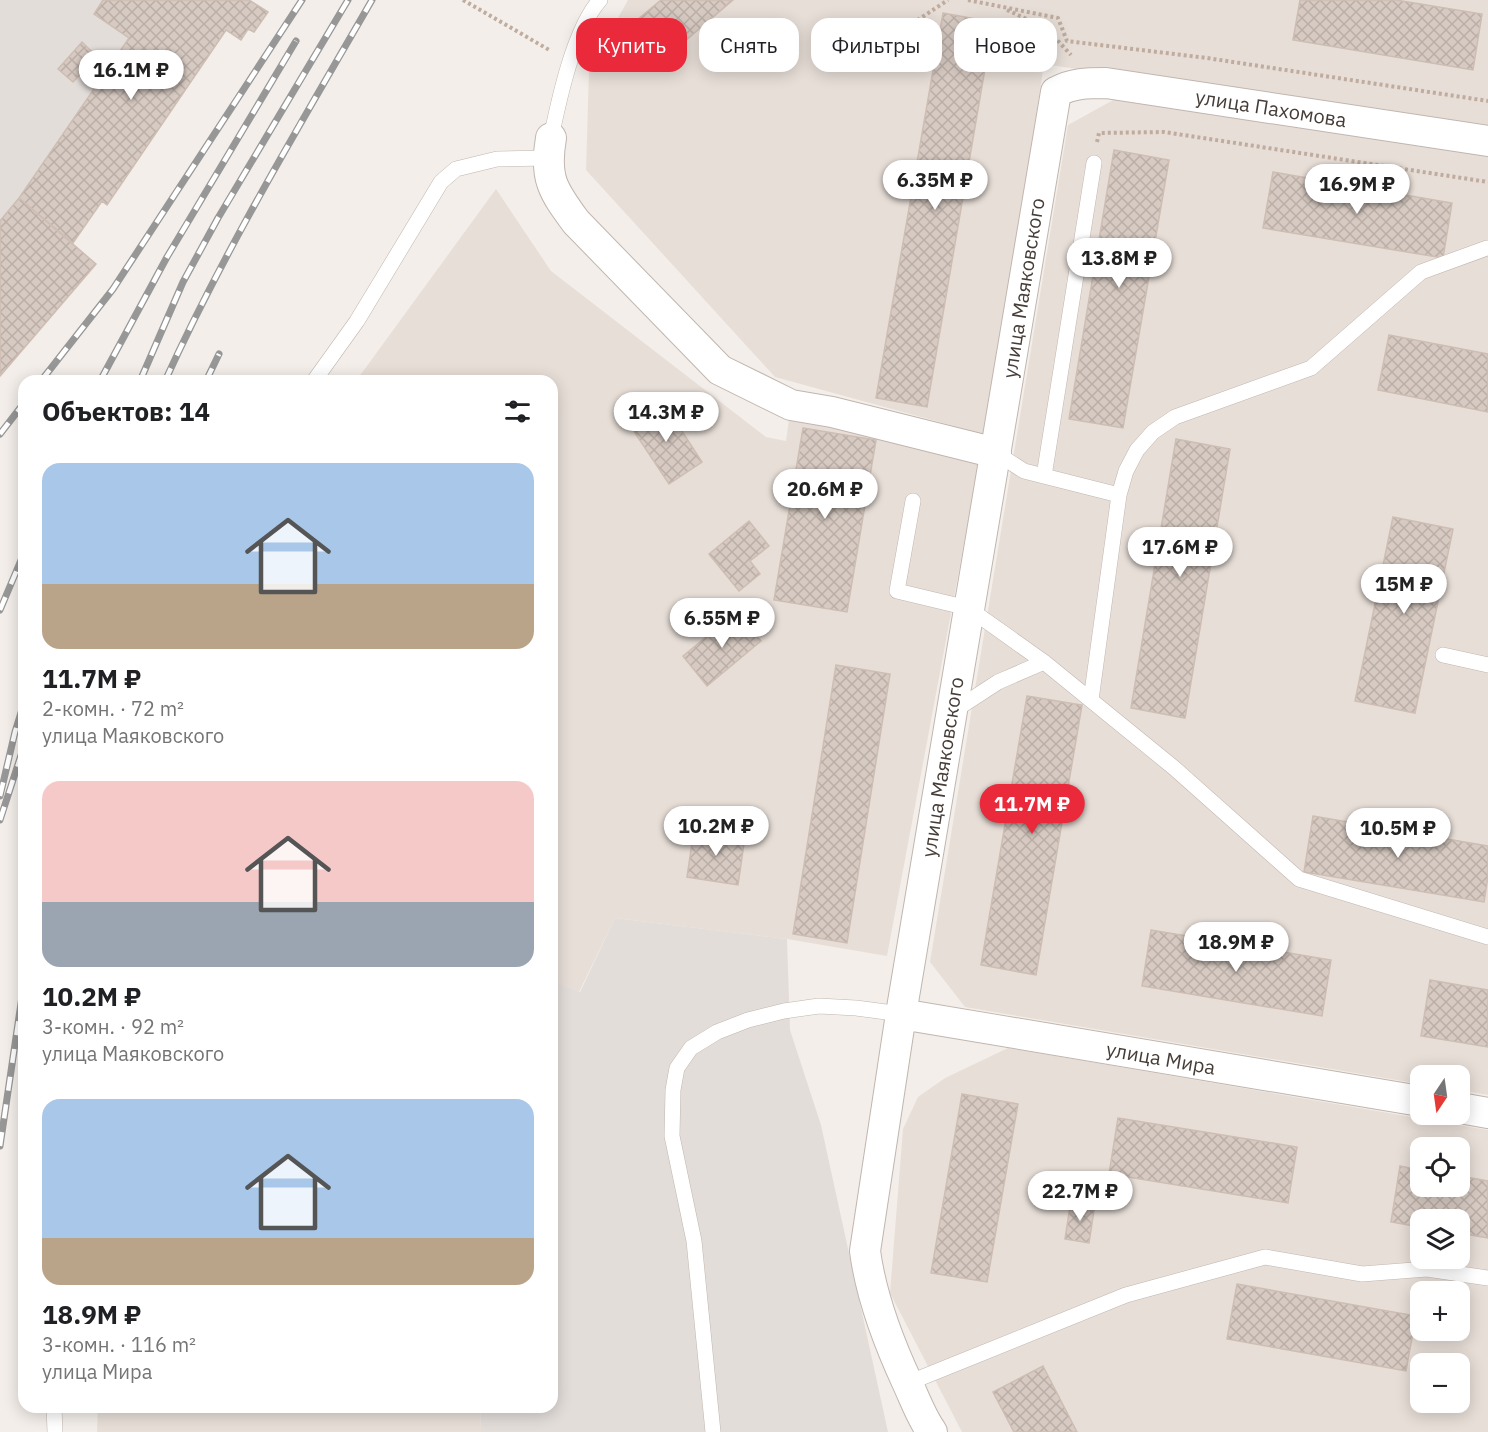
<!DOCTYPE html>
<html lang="ru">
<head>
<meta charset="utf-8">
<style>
  :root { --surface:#fff; --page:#f2f2f2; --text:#202124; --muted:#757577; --accent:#ea293a }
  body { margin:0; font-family:"IBM Plex Sans",sans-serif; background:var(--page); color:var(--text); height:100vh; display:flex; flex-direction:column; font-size:22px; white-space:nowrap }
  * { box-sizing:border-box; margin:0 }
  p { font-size:20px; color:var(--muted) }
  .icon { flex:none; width:33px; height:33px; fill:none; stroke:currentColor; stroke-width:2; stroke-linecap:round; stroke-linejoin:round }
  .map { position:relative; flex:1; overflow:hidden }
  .panel { position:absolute; left:18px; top:375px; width:540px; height:1038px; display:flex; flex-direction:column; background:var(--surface); border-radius:18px; box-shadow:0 3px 15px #0003 }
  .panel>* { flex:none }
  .guide { position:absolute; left:576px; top:18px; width:570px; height:54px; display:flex; gap:12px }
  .needle { width:39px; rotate:193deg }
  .fabs { position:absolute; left:1410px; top:1065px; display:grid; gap:12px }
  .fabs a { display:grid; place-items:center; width:60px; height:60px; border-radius:12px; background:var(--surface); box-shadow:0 3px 15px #0003; font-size:30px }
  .price { position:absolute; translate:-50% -51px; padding:0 14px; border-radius:21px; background:#fff; color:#222; font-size:20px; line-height:39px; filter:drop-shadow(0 2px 3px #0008) }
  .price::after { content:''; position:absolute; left:50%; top:36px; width:18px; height:14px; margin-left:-9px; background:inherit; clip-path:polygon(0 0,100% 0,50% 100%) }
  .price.active { background:var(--accent); color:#fff }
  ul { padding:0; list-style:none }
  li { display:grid; align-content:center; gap:12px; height:318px; padding:0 24px }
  li span { display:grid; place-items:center; height:186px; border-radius:18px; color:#555 }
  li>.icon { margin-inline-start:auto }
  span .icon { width:108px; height:108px; fill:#fffc; stroke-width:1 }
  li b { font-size:26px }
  h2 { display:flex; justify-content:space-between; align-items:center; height:72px; padding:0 24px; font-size:26px }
  .pill { padding:0 21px; border-radius:18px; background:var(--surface); box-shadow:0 3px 15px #0003; font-size:21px; line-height:54px }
  .pill.active { background:var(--accent); color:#fff }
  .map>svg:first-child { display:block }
  .residential { fill:#e7ded7; fill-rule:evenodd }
  .industrial { fill:#e3ddda }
  .building { fill:url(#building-cross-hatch); stroke:#cebdb3; stroke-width:1.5 }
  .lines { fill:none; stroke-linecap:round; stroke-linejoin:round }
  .lane-casing { stroke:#c1b6af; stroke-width:16 }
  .street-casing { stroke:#c1b6af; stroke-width:32 }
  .path { stroke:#bfac9e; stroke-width:4; stroke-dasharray:3 3; stroke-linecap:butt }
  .lane { stroke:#fff; stroke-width:15 }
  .street { stroke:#fff; stroke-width:30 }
  .rail-casing { stroke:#979797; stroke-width:7 }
  .rail { stroke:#fff; stroke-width:4.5; stroke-dasharray:14; stroke-linecap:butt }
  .labels { text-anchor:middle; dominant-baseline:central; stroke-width:5; stroke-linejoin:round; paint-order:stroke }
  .street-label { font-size:20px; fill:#463d38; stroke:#fff }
</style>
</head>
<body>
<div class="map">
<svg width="1488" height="1432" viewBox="0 0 1488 1432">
  <defs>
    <pattern id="building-cross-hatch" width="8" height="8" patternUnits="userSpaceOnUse" patternTransform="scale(1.5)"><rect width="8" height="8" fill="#d7cac2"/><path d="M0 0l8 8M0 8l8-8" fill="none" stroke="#baaea7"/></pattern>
  </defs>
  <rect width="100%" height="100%" fill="#f3eee9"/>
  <path class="residential" d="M628,0H1488V132L1044,64L987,435L775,377L586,170L589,70Z
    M1124,94L1488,151V1095L1460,1090V1076H1420V1084L965,1007L930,962L1068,125Z
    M496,189L551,271L766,437L786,441L789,420L824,421L980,458L887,956L787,939L615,918L579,992L556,982L552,987V381H356Z
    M1008,1048L1488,1130V1432H962L890,1293L903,1129L918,1097L945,1078ZM1420,1148H1460V1186H1420ZM1420,1220H1460V1258H1420ZM1420,1292H1460V1330H1420ZM1420,1364H1460V1402H1420Z
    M98,1407H480L481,1432H97Z"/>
  <path class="industrial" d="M0,0H249L268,12L254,32L248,29L241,40L226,31L107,205L101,202L73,243L96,264L0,376Z
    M615,918L787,939L790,1030L821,1125L888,1432H481L480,1407H552V987L556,982L580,992Z"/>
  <path class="building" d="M103,0H249L268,12L254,32L248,29L241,40L226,30L107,205L102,201L73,243L19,198L129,38L94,14Z
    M661,0H733L650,71L619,35Z
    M1300,0H1396L1482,14L1473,70L1293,40Z
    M943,13L993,22L927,407L876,398Z
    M82,42L97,57L73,82L58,69Z
    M1114,150L1169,160L1123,428L1069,419Z
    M1273,172L1452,203L1443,258L1263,228Z
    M19,198L96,264L0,376V221Z
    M1389,335L1488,354V412L1378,390Z
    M663,402L702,462L669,484L629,424Z
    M803,428L876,440L847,612L774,600Z
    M1176,439L1230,449L1185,718L1131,708Z
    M1393,517L1453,529L1415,713L1355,701Z
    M749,521L769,546L750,561L760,574L739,591L709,554Z
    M736,612L761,641L707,686L683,656Z
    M836,665L890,674L847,943L793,934Z
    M1027,696L1082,705L1036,975L981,965Z
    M1313,816L1488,846V876L1484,902L1304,872Z
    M694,829L745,837L738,885L687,877Z
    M1151,930L1331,960L1322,1016L1142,986Z
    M1430,980L1488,990V1047L1421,1036Z
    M962,1094L1018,1104L987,1282L931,1273Z
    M1118,1118L1297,1147L1288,1203L1109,1174Z
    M1400,1166L1420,1170V1186H1460V1176L1488,1181V1238L1460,1233V1220H1420V1227L1391,1222Z
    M1071,1200L1095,1204L1089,1243L1065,1239Z
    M1237,1284L1416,1316L1406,1371L1227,1339Z
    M1043,1366L1077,1432H1014L993,1392Z"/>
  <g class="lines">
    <g class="lane-casing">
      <path id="lane" d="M551,138C559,99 574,29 600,0
        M314,381L357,321L441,182L456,169L497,159L548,158
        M996,453L1024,471L1119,495
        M1044,476L1094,163
        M913,501L897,591L968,608L1044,662L1173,767L1299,879L1488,937
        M1443,655L1488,665
        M1091,700L1119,495L1126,471L1137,450L1153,432L1175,417L1311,368L1421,272L1487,248
        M952,712L998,682L1044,662
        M908,1383L1126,1295L1265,1257L1362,1274L1427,1269L1488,1278
        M54,1407L55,1432
        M713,1432L694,1241L672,1136L673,1090L677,1068L691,1048L717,1032L748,1020L784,1011L819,1006L856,1008L901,1014"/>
    </g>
    <g class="street-casing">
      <path id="street" d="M551,138C544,178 553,191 576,222L720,370L791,405L832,412L996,453
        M901,1014L1420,1101
        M1460,1108L1488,1113
        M932,1432C921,1417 915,1399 907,1382C888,1341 871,1296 865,1251L901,1014L1056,92C1073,83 1087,83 1106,83L1488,141"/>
    </g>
    <path class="path" d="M463,0L551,51
      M968,0L1058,18L1067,41L1207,58L1488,101
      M1007,10L1046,28L1071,55
      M893,59L904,29L948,0
      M1097,142L1099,133L1164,132L1488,182"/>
    <use href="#lane" class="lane"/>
    <use href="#street" class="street"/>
    <g class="rail-casing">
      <path id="rail" d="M41,381L113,289L302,0
        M100,381L167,257L296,41
        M140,381L183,282L218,218L348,0
        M165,381C225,249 300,125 372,0
        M206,381L219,354
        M0,434L24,403
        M0,610L24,553
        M0,796L15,732L24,703
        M0,820L24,746
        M0,1146L24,983"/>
    </g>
    <use href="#rail" class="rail"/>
  </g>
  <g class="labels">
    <g class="street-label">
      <text transform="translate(1271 108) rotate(9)">улица Пахомова</text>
      <text transform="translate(1023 288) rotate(-81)">улица Маяковского</text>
      <text transform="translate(942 767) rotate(-81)">улица Маяковского</text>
      <text transform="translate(1161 1058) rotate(10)">улица Мира</text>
    </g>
  </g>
</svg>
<div class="fabs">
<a><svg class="needle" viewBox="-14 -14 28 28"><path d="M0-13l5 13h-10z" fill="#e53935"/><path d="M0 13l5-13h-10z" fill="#757577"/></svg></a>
<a><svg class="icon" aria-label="locate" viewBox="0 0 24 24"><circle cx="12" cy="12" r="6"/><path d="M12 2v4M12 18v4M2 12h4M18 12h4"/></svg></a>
<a><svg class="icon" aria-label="layers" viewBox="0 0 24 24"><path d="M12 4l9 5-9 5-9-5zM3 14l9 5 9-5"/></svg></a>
<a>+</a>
<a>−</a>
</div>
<b class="price" style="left:131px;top:101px">16.1M ₽</b>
<b class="price" style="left:935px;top:211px">6.35M ₽</b>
<b class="price" style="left:1357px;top:215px">16.9M ₽</b>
<b class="price" style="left:1119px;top:289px">13.8M ₽</b>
<b class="price" style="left:666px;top:443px">14.3M ₽</b>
<b class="price" style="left:825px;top:520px">20.6M ₽</b>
<b class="price" style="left:1180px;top:578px">17.6M ₽</b>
<b class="price" style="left:1404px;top:615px">15M ₽</b>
<b class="price" style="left:722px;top:649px">6.55M ₽</b>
<b class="price active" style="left:1032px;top:835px">11.7M ₽</b>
<b class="price" style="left:716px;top:857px">10.2M ₽</b>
<b class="price" style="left:1398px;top:859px">10.5M ₽</b>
<b class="price" style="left:1236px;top:973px">18.9M ₽</b>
<b class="price" style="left:1080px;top:1222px">22.7M ₽</b>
<div class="guide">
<a class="pill active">Купить</a>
<a class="pill">Снять</a>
<a class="pill">Фильтры</a>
<a class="pill">Новое</a>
</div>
<section class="panel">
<h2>Объектов: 14<svg class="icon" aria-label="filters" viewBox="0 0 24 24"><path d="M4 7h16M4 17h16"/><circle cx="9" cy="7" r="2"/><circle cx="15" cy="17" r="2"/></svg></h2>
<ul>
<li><span style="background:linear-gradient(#a9c7e8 65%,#b9a48a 0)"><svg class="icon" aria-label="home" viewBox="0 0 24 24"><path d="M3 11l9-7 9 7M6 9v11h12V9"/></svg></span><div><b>11.7M ₽</b><p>2-комн. · 72 m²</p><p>улица Маяковского</p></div></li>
<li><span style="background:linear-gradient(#f6c9c9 65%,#9aa5b1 0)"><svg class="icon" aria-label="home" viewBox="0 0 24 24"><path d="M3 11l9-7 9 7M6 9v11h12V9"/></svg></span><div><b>10.2M ₽</b><p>3-комн. · 92 m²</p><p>улица Маяковского</p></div></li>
<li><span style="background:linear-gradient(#a9c7e8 75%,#b9a48a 0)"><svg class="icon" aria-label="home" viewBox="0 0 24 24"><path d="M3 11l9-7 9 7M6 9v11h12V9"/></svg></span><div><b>18.9M ₽</b><p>3-комн. · 116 m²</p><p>улица Мира</p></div></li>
</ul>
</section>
</div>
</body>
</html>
